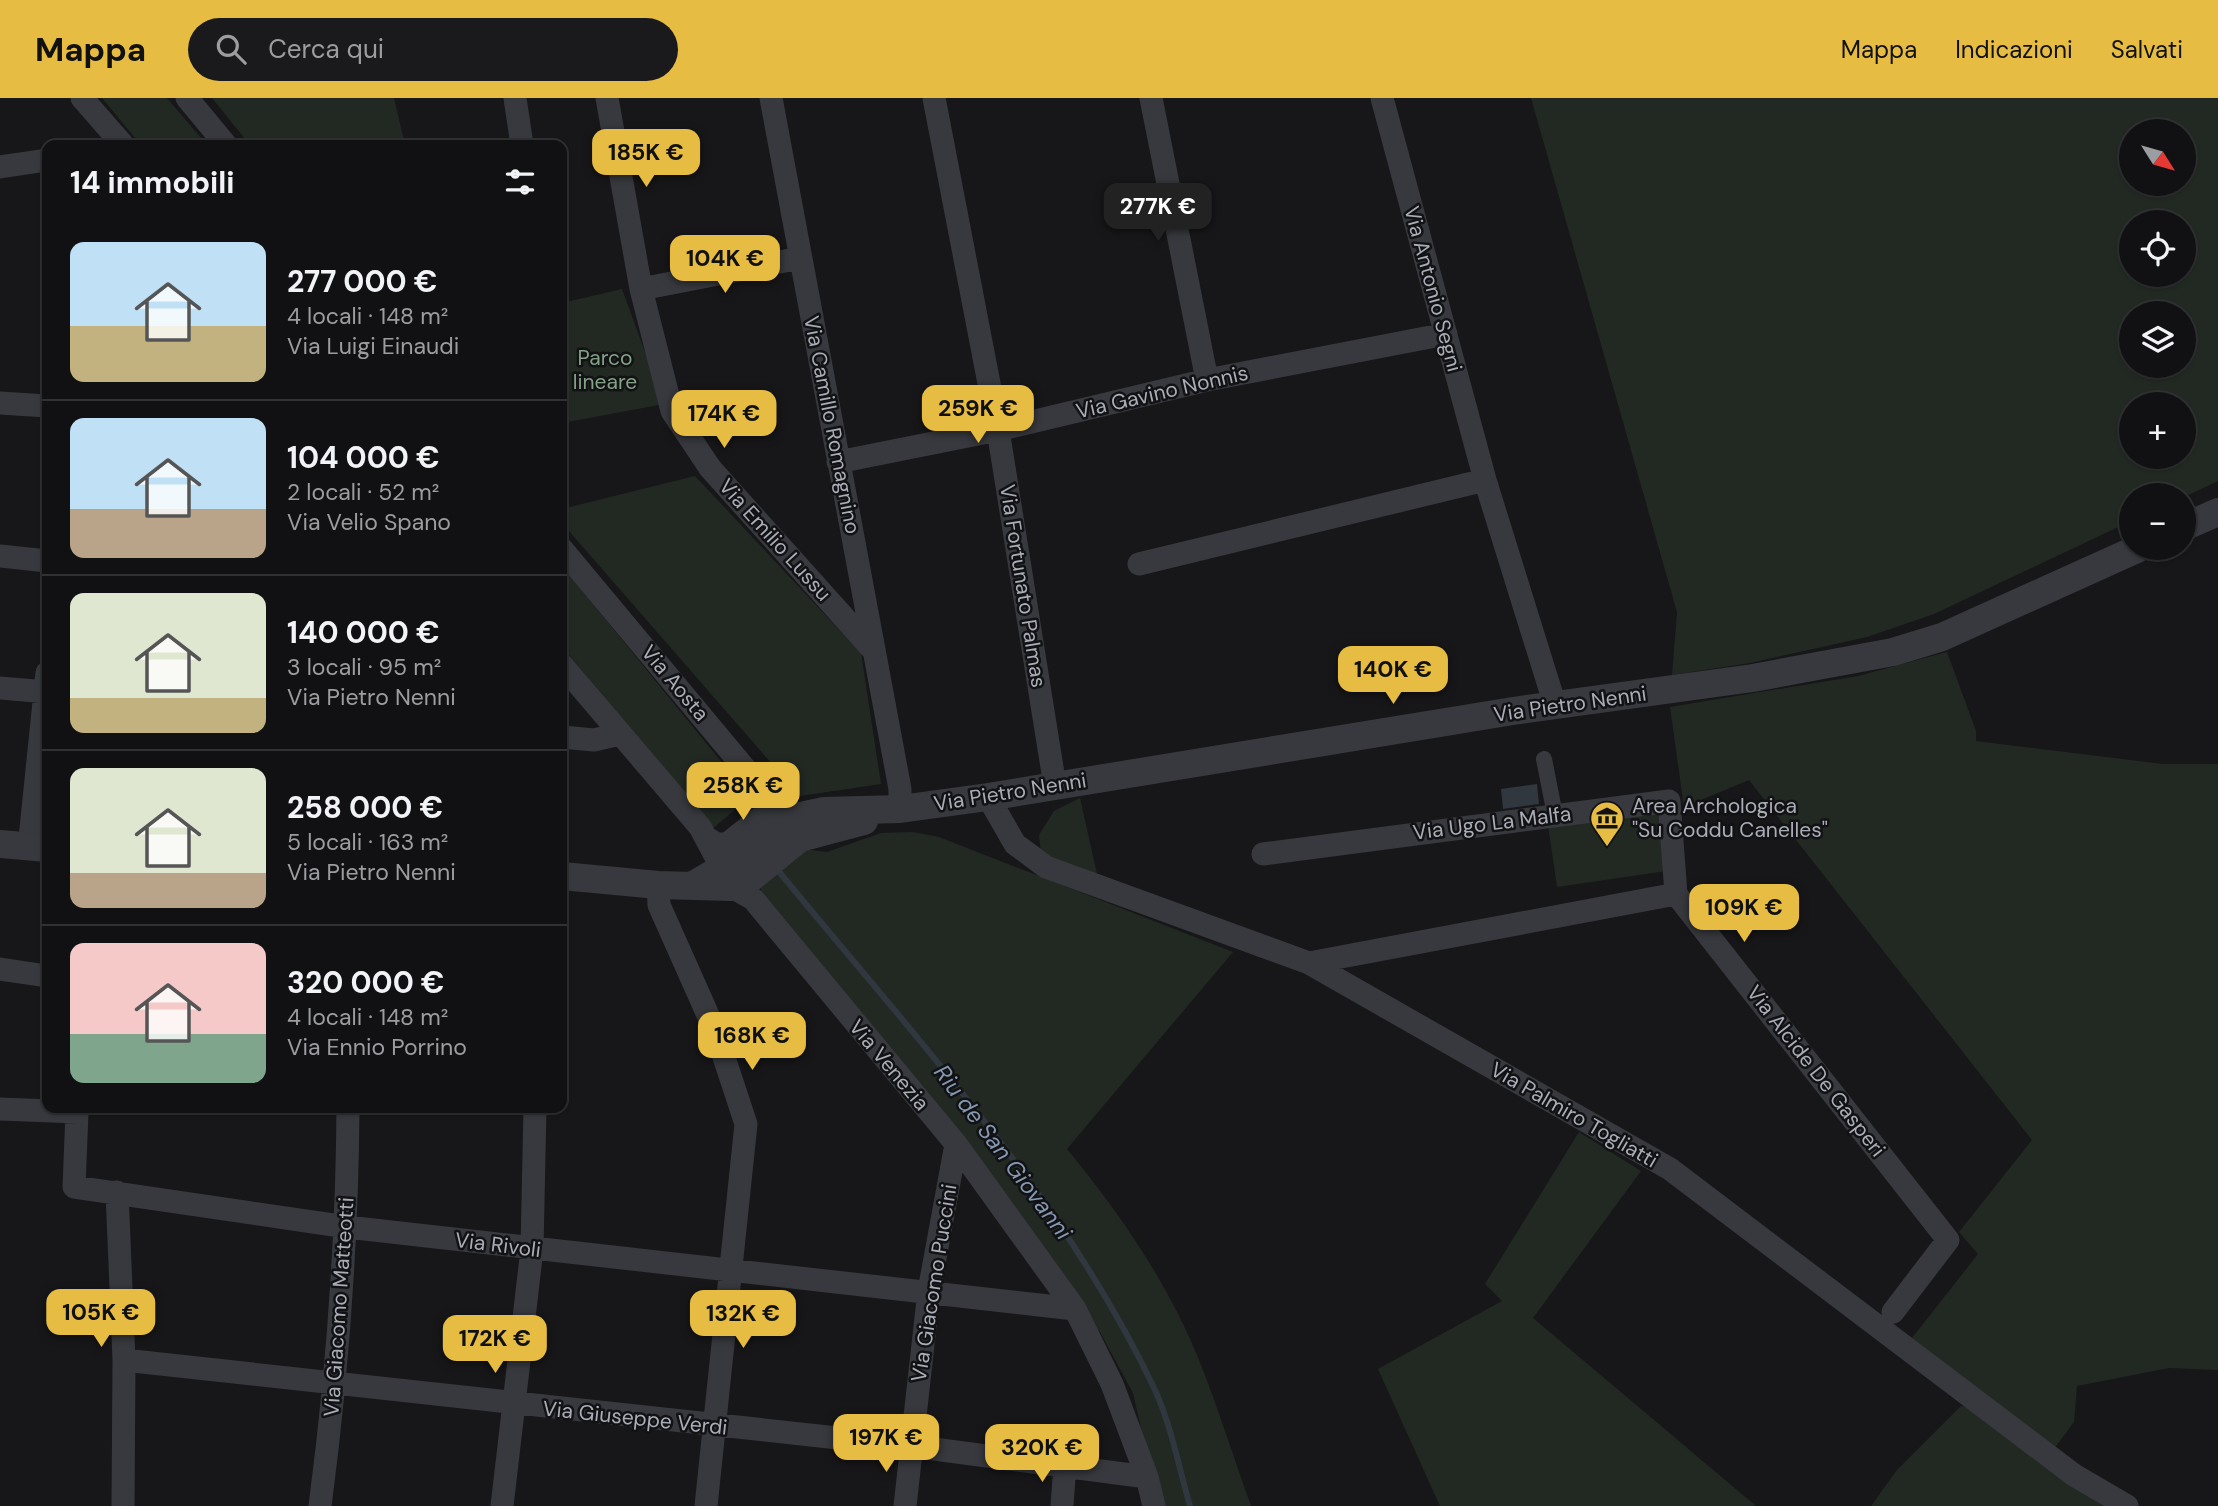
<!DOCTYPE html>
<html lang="it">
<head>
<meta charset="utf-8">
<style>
  :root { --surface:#111113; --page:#1a1a1c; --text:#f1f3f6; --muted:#9c9da0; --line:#303133; --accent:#e6bd42 }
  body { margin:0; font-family:"DM Sans",sans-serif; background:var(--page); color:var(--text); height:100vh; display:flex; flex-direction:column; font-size:26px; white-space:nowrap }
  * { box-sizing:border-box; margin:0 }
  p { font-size:23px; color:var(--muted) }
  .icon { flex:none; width:38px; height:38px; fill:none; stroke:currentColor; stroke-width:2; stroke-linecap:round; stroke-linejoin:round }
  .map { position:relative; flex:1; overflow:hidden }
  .side { position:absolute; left:42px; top:42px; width:525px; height:973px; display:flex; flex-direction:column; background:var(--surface); border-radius:14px; box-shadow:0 2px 5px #0004,0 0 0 2px var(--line) }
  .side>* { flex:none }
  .needle { width:46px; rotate:127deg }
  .fabs { position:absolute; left:2119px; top:21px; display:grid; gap:14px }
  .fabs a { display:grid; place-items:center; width:77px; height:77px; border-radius:50%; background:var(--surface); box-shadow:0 2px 5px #0004,0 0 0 2px var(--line); font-size:35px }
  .price { position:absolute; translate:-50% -60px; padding:0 16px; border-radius:14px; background:var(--accent); color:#111; font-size:23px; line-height:46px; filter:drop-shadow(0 2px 4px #0008) }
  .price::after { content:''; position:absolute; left:50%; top:42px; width:21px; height:16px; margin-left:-10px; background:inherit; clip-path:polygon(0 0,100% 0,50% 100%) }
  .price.active { background:#222; color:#fff }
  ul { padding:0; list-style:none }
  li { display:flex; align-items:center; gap:21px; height:175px; padding:0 28px }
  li+li { border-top:2px solid var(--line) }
  li span { display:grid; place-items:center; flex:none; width:196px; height:140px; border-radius:14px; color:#555 }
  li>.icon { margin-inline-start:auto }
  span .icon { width:84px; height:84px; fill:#fffc; stroke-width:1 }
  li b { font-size:30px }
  h2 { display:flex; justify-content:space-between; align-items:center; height:84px; padding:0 28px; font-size:30px }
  header { display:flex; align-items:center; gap:42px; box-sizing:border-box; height:98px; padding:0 35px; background:var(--accent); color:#111 }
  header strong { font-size:33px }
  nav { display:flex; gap:38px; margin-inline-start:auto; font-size:24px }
  .search { width:490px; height:63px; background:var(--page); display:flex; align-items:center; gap:18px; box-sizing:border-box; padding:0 24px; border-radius:38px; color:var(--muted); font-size:26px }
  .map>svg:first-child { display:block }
  .green { fill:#222923; fill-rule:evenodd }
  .water { fill:#30373e }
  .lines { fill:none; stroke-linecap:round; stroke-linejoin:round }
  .stream { stroke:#30373e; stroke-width:6 }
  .pedestrian { stroke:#38393e; stroke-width:16 }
  .minor { stroke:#38393e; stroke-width:23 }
  .tertiary { stroke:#38393e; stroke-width:28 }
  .labels { text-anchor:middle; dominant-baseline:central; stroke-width:5; stroke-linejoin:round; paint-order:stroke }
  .street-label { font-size:21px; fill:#aaadb8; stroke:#121214 }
  .park-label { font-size:21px; fill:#83a287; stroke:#121214 }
  .poi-label { font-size:21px; fill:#aaadb8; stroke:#121214; text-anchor:start }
  .water-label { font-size:23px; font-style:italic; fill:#8498b1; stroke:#121214 }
</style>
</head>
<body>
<header>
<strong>Mappa</strong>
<div class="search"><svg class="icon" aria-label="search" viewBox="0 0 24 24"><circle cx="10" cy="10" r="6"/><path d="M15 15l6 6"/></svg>Cerca qui</div>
<nav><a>Mappa</a><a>Indicazioni</a><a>Salvati</a></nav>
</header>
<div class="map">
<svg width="2218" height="1408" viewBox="0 0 2218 1408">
  <rect width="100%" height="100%" fill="#171719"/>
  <path class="green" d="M102,0H167L207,47H141Z
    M212,0H394L405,47H250Z
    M1531,0H2218V383L2184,399L2132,397L2131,423L1934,516L1867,539L1750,565L1672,577L1677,514ZM2132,33H2184V86H2132ZM2132,124H2184V177H2132ZM2132,215H2184V268H2132ZM2132,306H2184V359H2132Z
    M622,191L664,306L562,325V205Z
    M695,378L861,555L881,686L800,698L562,425V411Z
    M562,468L750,699L712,731L562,548Z
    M1947,554L1976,633V643L2163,666H2218V1272L2169,1270L2077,1288L2074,1324L2054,1351L1912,1240L1978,1156L1959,1134L2032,1042L1749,682L1684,709L1670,609L1858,578Z
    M1080,700L1097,776L1041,755L1039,737L1054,713Z
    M1658,713L1666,773L1557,789L1548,727Z
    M913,734L939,739L1233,854L1067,1051C1119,1114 1168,1185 1199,1262C1218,1310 1234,1360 1251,1408H1159L1133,1295L1100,1234L872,934L761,795V785L802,751L827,754L881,735Z
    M1579,1034L1641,1073L1533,1220L1756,1408H1440L1378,1271L1502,1203L1485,1186Z
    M1961,1308L1973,1309L2108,1408H1871L1897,1372Z"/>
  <path class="water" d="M1537,686L1539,706L1503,711L1501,691Z"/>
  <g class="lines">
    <path class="stream" d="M776,770C911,935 1063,1097 1155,1292C1171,1327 1179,1370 1190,1408"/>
    <path class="pedestrian" d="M1544,661L1555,717"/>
    <path class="minor" d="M82,0L123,47
      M187,0L226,47
      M515,0L522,47
      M607,0L641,191L672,313L710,370L874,553
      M771,0L900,691V711
      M934,0L998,332L1055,688
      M1151,0L1207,282
      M1382,0L1485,382L1555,607
      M0,69L47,62
      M641,191L800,160
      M0,305L47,308
      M838,364L998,332L1207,282L1446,236
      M562,451L787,721
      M0,458L47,463
      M1139,466L1485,382
      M562,567L700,729L732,789L753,801L956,1046L1075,1211L1112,1286L1147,1379L1154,1408
      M0,590L47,594
      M562,639L594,642L620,636
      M988,699L1015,746L1046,769L1309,865L1670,1071L2074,1377L2127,1408
      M707,740L717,746H727L765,716L767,707L764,692
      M29,750L47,575
      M1263,756L1669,703L1676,796
      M658,787L659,807L716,935L746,1026L706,1408
      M1309,865L1676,796L1948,1142L1893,1214
      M0,871L47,878
      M0,1011L77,1014L74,1089L347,1129L1075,1211
      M117,1094L124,1262L123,1408
      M124,1262L911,1348L1147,1379
      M320,1408C338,1272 347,1147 348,1010
      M502,1408L532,1151L535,1010
      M905,1408L929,1193L956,1046
      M1062,1408L1065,1366"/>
    <path class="tertiary" d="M2184,429L2218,414
      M0,746L47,750
      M562,778L658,787L732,789L746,784L800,740L864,723
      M695,786L734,763L787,721L824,713L900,711L988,699L1513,613L1753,580L1893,554L1942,539L2139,450"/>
  </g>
  <defs>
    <g id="museum-pin" transform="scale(1.75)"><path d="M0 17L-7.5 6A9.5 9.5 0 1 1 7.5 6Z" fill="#e6bd42" stroke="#121214"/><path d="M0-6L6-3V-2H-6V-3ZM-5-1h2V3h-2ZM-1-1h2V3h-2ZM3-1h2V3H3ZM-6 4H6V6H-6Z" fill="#111"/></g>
  </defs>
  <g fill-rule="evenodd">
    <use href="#museum-pin" x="1607" y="720"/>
  </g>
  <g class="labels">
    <g class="street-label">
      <text transform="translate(1433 191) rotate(75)">Via Antonio Segni</text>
      <text transform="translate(1162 294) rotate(-13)">Via Gavino Nonnis</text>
      <text transform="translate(832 327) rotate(79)">Via Camillo Romagnino</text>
      <text transform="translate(775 442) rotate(48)">Via Emilio Lussu</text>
      <text transform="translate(1023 488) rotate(81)">Via Fortunato Palmas</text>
      <text transform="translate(675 585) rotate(50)">Via Aosta</text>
      <text transform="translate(1570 606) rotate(-8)">Via Pietro Nenni</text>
      <text transform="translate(1010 694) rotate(-9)">Via Pietro Nenni</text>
      <text transform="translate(1492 725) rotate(-7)">Via Ugo La Malfa</text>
      <text transform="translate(889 967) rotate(50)">Via Venezia</text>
      <text transform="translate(1816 973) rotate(52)">Via Alcide De Gasperi</text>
      <text transform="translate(1574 1017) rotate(30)">Via Palmiro Togliatti</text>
      <text transform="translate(498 1147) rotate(7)">Via Rivoli</text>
      <text transform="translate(934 1185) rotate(-81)">Via Giacomo Puccini</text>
      <text transform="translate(339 1209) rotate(-86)">Via Giacomo Matteotti</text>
      <text transform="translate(635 1320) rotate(6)">Via Giuseppe Verdi</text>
    </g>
    <g class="park-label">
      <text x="605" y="260">Parco<tspan x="605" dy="24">lineare</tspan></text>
    </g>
    <g class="poi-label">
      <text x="1632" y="708">Area Archologica<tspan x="1632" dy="24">"Su Coddu Canelles"</tspan></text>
    </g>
    <g class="water-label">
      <text transform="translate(1003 1054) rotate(53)">Riu de San Giovanni</text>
    </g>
  </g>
</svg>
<div class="fabs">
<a><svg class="needle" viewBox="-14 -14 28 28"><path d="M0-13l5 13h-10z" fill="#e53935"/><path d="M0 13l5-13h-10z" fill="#9c9da0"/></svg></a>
<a><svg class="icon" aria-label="locate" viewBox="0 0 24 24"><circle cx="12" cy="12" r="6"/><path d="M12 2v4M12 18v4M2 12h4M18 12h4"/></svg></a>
<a><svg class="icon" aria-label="layers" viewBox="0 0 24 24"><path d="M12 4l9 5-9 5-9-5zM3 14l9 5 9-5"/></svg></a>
<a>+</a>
<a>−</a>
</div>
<b class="price" style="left:646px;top:91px">185K €</b>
<b class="price active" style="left:1158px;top:145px">277K €</b>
<b class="price" style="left:725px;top:197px">104K €</b>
<b class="price" style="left:978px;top:347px">259K €</b>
<b class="price" style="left:724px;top:352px">174K €</b>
<b class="price" style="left:1393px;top:608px">140K €</b>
<b class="price" style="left:743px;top:724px">258K €</b>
<b class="price" style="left:1744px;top:846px">109K €</b>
<b class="price" style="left:752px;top:974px">168K €</b>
<b class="price" style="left:101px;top:1251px">105K €</b>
<b class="price" style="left:743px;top:1252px">132K €</b>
<b class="price" style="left:495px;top:1277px">172K €</b>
<b class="price" style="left:886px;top:1376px">197K €</b>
<b class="price" style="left:1042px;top:1386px">320K €</b>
<section class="side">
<h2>14 immobili<svg class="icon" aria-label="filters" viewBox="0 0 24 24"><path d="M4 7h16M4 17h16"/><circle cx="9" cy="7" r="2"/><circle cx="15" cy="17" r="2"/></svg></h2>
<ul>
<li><span style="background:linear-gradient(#bfe0f5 60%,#c2b280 0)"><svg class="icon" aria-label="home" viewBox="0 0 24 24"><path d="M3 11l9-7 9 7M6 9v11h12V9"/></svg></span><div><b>277 000 €</b><p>4 locali · 148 m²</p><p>Via Luigi Einaudi</p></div></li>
<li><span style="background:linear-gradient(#bfe0f5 65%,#b9a48a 0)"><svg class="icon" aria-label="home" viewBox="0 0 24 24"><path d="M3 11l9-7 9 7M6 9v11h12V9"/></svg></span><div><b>104 000 €</b><p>2 locali · 52 m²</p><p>Via Velio Spano</p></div></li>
<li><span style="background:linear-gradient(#dfe7d0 75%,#c2b280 0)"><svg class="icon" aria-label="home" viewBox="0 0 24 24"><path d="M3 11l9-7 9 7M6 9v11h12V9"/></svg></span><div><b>140 000 €</b><p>3 locali · 95 m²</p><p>Via Pietro Nenni</p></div></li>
<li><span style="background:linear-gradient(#dfe7d0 75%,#b9a48a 0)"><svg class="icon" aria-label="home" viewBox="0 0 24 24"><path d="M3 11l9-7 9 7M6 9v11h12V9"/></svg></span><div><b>258 000 €</b><p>5 locali · 163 m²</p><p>Via Pietro Nenni</p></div></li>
<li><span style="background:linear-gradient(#f6c9c9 65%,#7fa58c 0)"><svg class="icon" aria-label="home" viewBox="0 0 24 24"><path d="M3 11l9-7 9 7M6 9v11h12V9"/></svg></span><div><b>320 000 €</b><p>4 locali · 148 m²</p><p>Via Ennio Porrino</p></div></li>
</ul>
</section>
</div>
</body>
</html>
